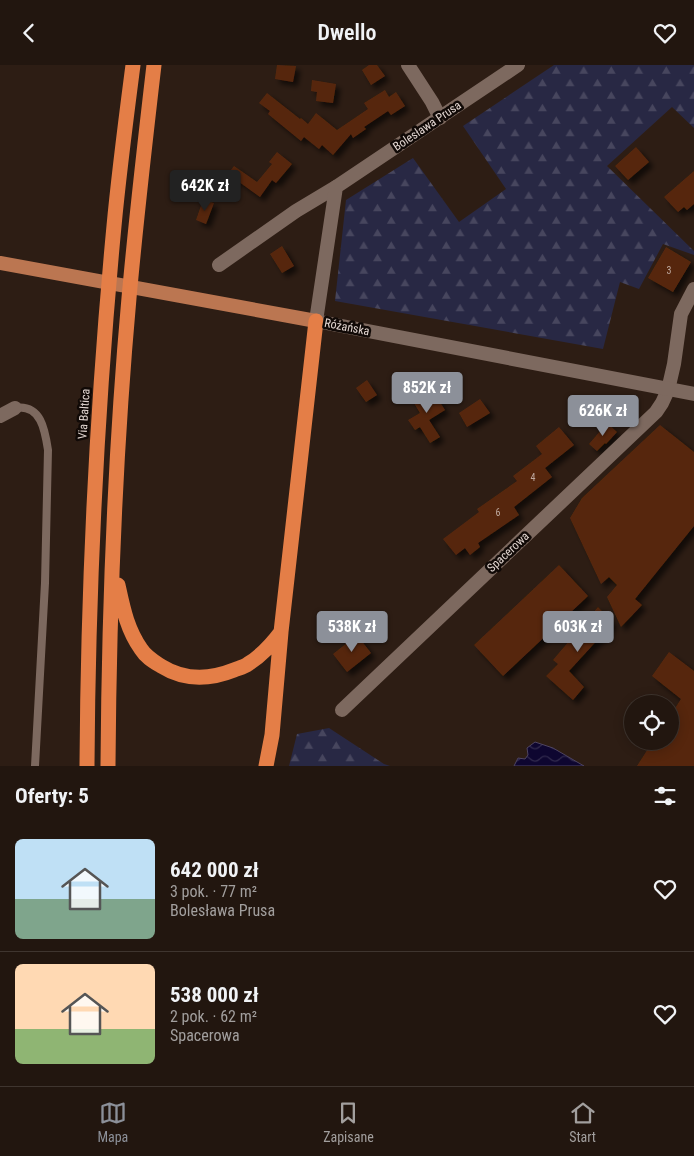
<!DOCTYPE html>
<html lang="pl">
<head>
<meta charset="utf-8">
<style>
  :root { --surface:#22160f; --page:#2e231d; --text:#f1f3f6; --muted:#a29f9e; --line:#3f352f; --accent:#8c9099 }
  body { margin:0; font-family:"Roboto Condensed",sans-serif; background:var(--page); color:var(--text); height:100vh; display:flex; flex-direction:column; font-size:19px; white-space:nowrap }
  * { box-sizing:border-box; margin:0 }
  p { font-size:16px; color:var(--muted) }
  .icon { flex:none; width:28px; height:28px; fill:none; stroke:currentColor; stroke-width:2; stroke-linecap:round; stroke-linejoin:round }
  .map { position:relative; height:701px; overflow:hidden }
  .details { display:flex; flex-direction:column; background:var(--surface); flex:1 }
  .details>* { flex:none }
  .tools { position:absolute; left:624px; top:630px; display:grid; gap:10px }
  .tools a { display:grid; place-items:center; width:55px; height:55px; border-radius:50%; background:var(--surface); box-shadow:0 2px 12px #0003,0 0 0 1px var(--line); font-size:25px }
  .price { position:absolute; translate:-50% -42px; padding:0 11px; border-radius:5px; background:var(--accent); color:#fff; font-size:16px; line-height:32px; filter:drop-shadow(0 1px 2px #0008) }
  .price::after { content:''; position:absolute; left:50%; top:30px; width:15px; height:11px; margin-left:-8px; background:inherit; clip-path:polygon(0 0,100% 0,50% 100%) }
  .price.active { background:#222; color:#fff }
  ul { padding:0; list-style:none }
  li { display:flex; align-items:center; gap:15px; height:125px; padding:0 15px }
  li+li { border-top:1px solid var(--line) }
  li span { display:grid; place-items:center; flex:none; width:140px; height:100px; border-radius:8px; color:#555 }
  li>.icon { margin-inline-start:auto }
  span .icon { width:60px; height:60px; fill:#fffc; stroke-width:1 }
  li b { font-size:21px }
  h2 { display:flex; justify-content:space-between; align-items:center; height:60px; padding:0 15px; font-size:21px }
  header { display:flex; justify-content:space-between; align-items:center; height:65px; padding:0 15px; background:var(--surface); font-size:22px; font-weight:600 }
  .menu { display:flex; justify-content:space-around; align-items:center; height:70px; border-top:1px solid var(--line); background:var(--surface); font-size:14px; color:var(--muted) }
  .menu a { display:grid; justify-items:center; gap:2px }
  .menu .active { color:var(--accent) }
  .map>svg:first-child { display:block }
  .forest { fill:url(#forest-firs) }
  .water { fill:url(#water-waves); stroke:#4e4460 }
  .building { fill:#57280c; filter:url(#shadow) }
  .lines { fill:none; stroke-linecap:round; stroke-linejoin:round }
  .service { stroke:#7d695f; stroke-width:8 }
  .minor { stroke:#7d695f; stroke-width:14 }
  .tertiary { stroke:#7d695f; stroke-width:14 }
  .primary { stroke:#bb7651; stroke-width:14 }
  .motorway { stroke:#e47e47; stroke-width:15 }
  .labels { text-anchor:middle; dominant-baseline:central; stroke-width:5; stroke-linejoin:round; paint-order:stroke }
  .number-label { font-size:10px; fill:#bfaaa0 }
  .street-label { font-size:12px; fill:#e2d6d1; stroke:#100906 }
</style>
</head>
<body>
<header><svg class="icon" aria-label="back" viewBox="0 0 24 24"><path d="M15 5l-7 7 7 7"/></svg>Dwello<svg class="icon" aria-label="heart" viewBox="0 0 24 24"><path d="M12 20l-8-8c-3-5 5-10 8-4 3-6 11-1 8 4z"/></svg></header>
<div class="map">
<svg width="694" height="701" viewBox="0 0 694 701">
  <defs>
    <pattern id="forest-firs" width="22" height="20" patternUnits="userSpaceOnUse" patternTransform="scale(1.25)"><rect width="22" height="20" fill="#282844"/><path d="M5 1l3.5 6h-7zM16 11l3.5 6h-7z" fill="#47465e"/></pattern>
    <pattern id="water-waves" width="16" height="10" patternUnits="userSpaceOnUse" patternTransform="scale(1.25)"><rect width="16" height="10" fill="#0e0630"/><path d="M0 5q4-4 8 0t8 0" fill="none" stroke="#312a4d"/></pattern>
    <filter id="shadow"><feDropShadow dx="4.5" dy="4.5" stdDeviation="2.5" flood-color="#0009"/></filter>
  </defs>
  <rect width="100%" height="100%" fill="#2d1d14"/>
  <path class="forest" d="M554,0H694V63L672,42L607,101L694,186V190L663,179L639,224L620,217L603,284L335,236L346,135L413,93L459,157L506,124L463,61Z
    M329,663L384,699L390,701H289L297,669Z"/>
  <path class="water" d="M535,677L553,683L584,701H514L518,693L525,694L528,690L527,683Z"/>
  <path class="building" d="M277,0L296,1L293,17L275,14Z
    M369,0H377L385,11L371,20L362,5Z
    M312,15L336,19L333,38L316,36L317,27L311,26Z
    M385,25L389,32L396,27L405,41L391,50L388,46L364,62L366,64L353,73L351,69L333,90L322,80L319,84L304,72L301,76L268,49L270,46L259,38L267,28L300,54L301,53L308,59L316,48L337,65L368,44L364,38Z
    M636,82L649,97L628,115L615,101Z
    M277,87L292,99L276,118L272,115L260,132L228,109L234,101L257,117L272,99L269,97Z
    M694,106V139L687,145L684,142L678,147L664,132Z
    M203,135L214,138L206,159L196,155Z
    M282,181L294,201L282,208L270,189Z
    M666,182L691,197L673,227L648,213Z
    M367,315L377,330L366,337L356,323Z
    M428,323L431,329L434,328L445,345L429,355L440,372L430,378L420,362L415,365L408,355L420,348L411,333Z
    M480,334L490,348L467,362L459,348Z
    M607,358L617,367L606,379L605,378L597,386L589,379Z
    M660,360L694,387V461L635,534L642,540L621,562L607,532L617,520L609,512L601,519L570,453L582,433Z
    M559,362L574,380L545,403L552,412L514,442L519,450L478,478L480,482L470,490L465,483L456,490L443,474L479,447L477,444L517,416L513,411L542,389L536,381Z
    M559,500L588,531L503,611L474,580Z
    M598,542L613,558L569,606L584,622L573,635L546,611L558,599L553,595Z
    M357,570L371,588L347,607L333,589Z
    M669,587L694,606V701H637L653,676H670V651L681,634L652,611Z"/>
  <g class="lines">
    <path class="service" d="M15,343C41,339 45,365 48,385L45,518L35,701"/>
    <path class="minor" d="M408,0L432,37L440,53
      M219,200L296,146L336,122
      M0,351L15,343
      M342,645L656,347L662,338L668,325L674,299L681,249L694,224"/>
    <path class="tertiary" d="M518,0L336,122L316,256L694,329"/>
    <path class="primary" d="M0,198L316,256"/>
    <path class="motorway" d="M118,520C123,543 127,564 141,584C146,592 153,596 161,601C185,616 209,615 234,605C239,603 244,602 248,599C261,591 272,579 281,567
      M87,701C88,521 97,341 114,161C119,107 126,54 133,0
      M108,701C109,545 115,388 129,233C136,155 145,77 154,0
      M266,701L272,670L281,567L316,256"/>
  </g>
  <g class="labels">
    <g class="number-label">
      <text x="669" y="205">3</text>
      <text x="533" y="412">4</text>
      <text x="498" y="447">6</text>
    </g>
    <g class="street-label">
      <text transform="translate(427 61) rotate(-34)">Bolesława Prusa</text>
      <text transform="translate(347 262) rotate(11)">Różańska</text>
      <text transform="translate(84 349) rotate(-86)">Via Baltica</text>
      <text transform="translate(508 487) rotate(-43)">Spacerowa</text>
    </g>
  </g>
</svg>
<div class="tools">
<a><svg class="icon" aria-label="locate" viewBox="0 0 24 24"><circle cx="12" cy="12" r="6"/><path d="M12 2v4M12 18v4M2 12h4M18 12h4"/></svg></a>
</div>
<b class="price active" style="left:205px;top:147px">642K zł</b>
<b class="price" style="left:427px;top:349px">852K zł</b>
<b class="price" style="left:603px;top:372px">626K zł</b>
<b class="price" style="left:352px;top:588px">538K zł</b>
<b class="price" style="left:578px;top:588px">603K zł</b>
</div>
<section class="details">
<h2>Oferty: 5<svg class="icon" aria-label="filters" viewBox="0 0 24 24"><path d="M4 7h16M4 17h16"/><circle cx="9" cy="7" r="2"/><circle cx="15" cy="17" r="2"/></svg></h2>
<ul>
<li><span style="background:linear-gradient(#bfe0f5 60%,#7fa58c 0)"><svg class="icon" aria-label="home" viewBox="0 0 24 24"><path d="M3 11l9-7 9 7M6 9v11h12V9"/></svg></span><div><b>642 000 zł</b><p>3 pok. · 77 m²</p><p>Bolesława Prusa</p></div><svg class="icon" aria-label="heart" viewBox="0 0 24 24"><path d="M12 20l-8-8c-3-5 5-10 8-4 3-6 11-1 8 4z"/></svg></li>
<li><span style="background:linear-gradient(#ffd9b3 65%,#8fb573 0)"><svg class="icon" aria-label="home" viewBox="0 0 24 24"><path d="M3 11l9-7 9 7M6 9v11h12V9"/></svg></span><div><b>538 000 zł</b><p>2 pok. · 62 m²</p><p>Spacerowa</p></div><svg class="icon" aria-label="heart" viewBox="0 0 24 24"><path d="M12 20l-8-8c-3-5 5-10 8-4 3-6 11-1 8 4z"/></svg></li>
</ul>
</section>
<nav class="menu">
<a class="active"><svg class="icon" aria-label="map" viewBox="0 0 24 24"><path d="M3 6l6-2 6 2 6-2v14l-6 2-6-2-6 2zM9 4v14M15 6v14"/></svg>Mapa</a>
<a><svg class="icon" aria-label="saved" viewBox="0 0 24 24"><path d="M7 4h10v16l-5-4-5 4z"/></svg>Zapisane</a>
<a><svg class="icon" aria-label="home" viewBox="0 0 24 24"><path d="M3 11l9-7 9 7M6 9v11h12V9"/></svg>Start</a>
</nav>
</body>
</html>
